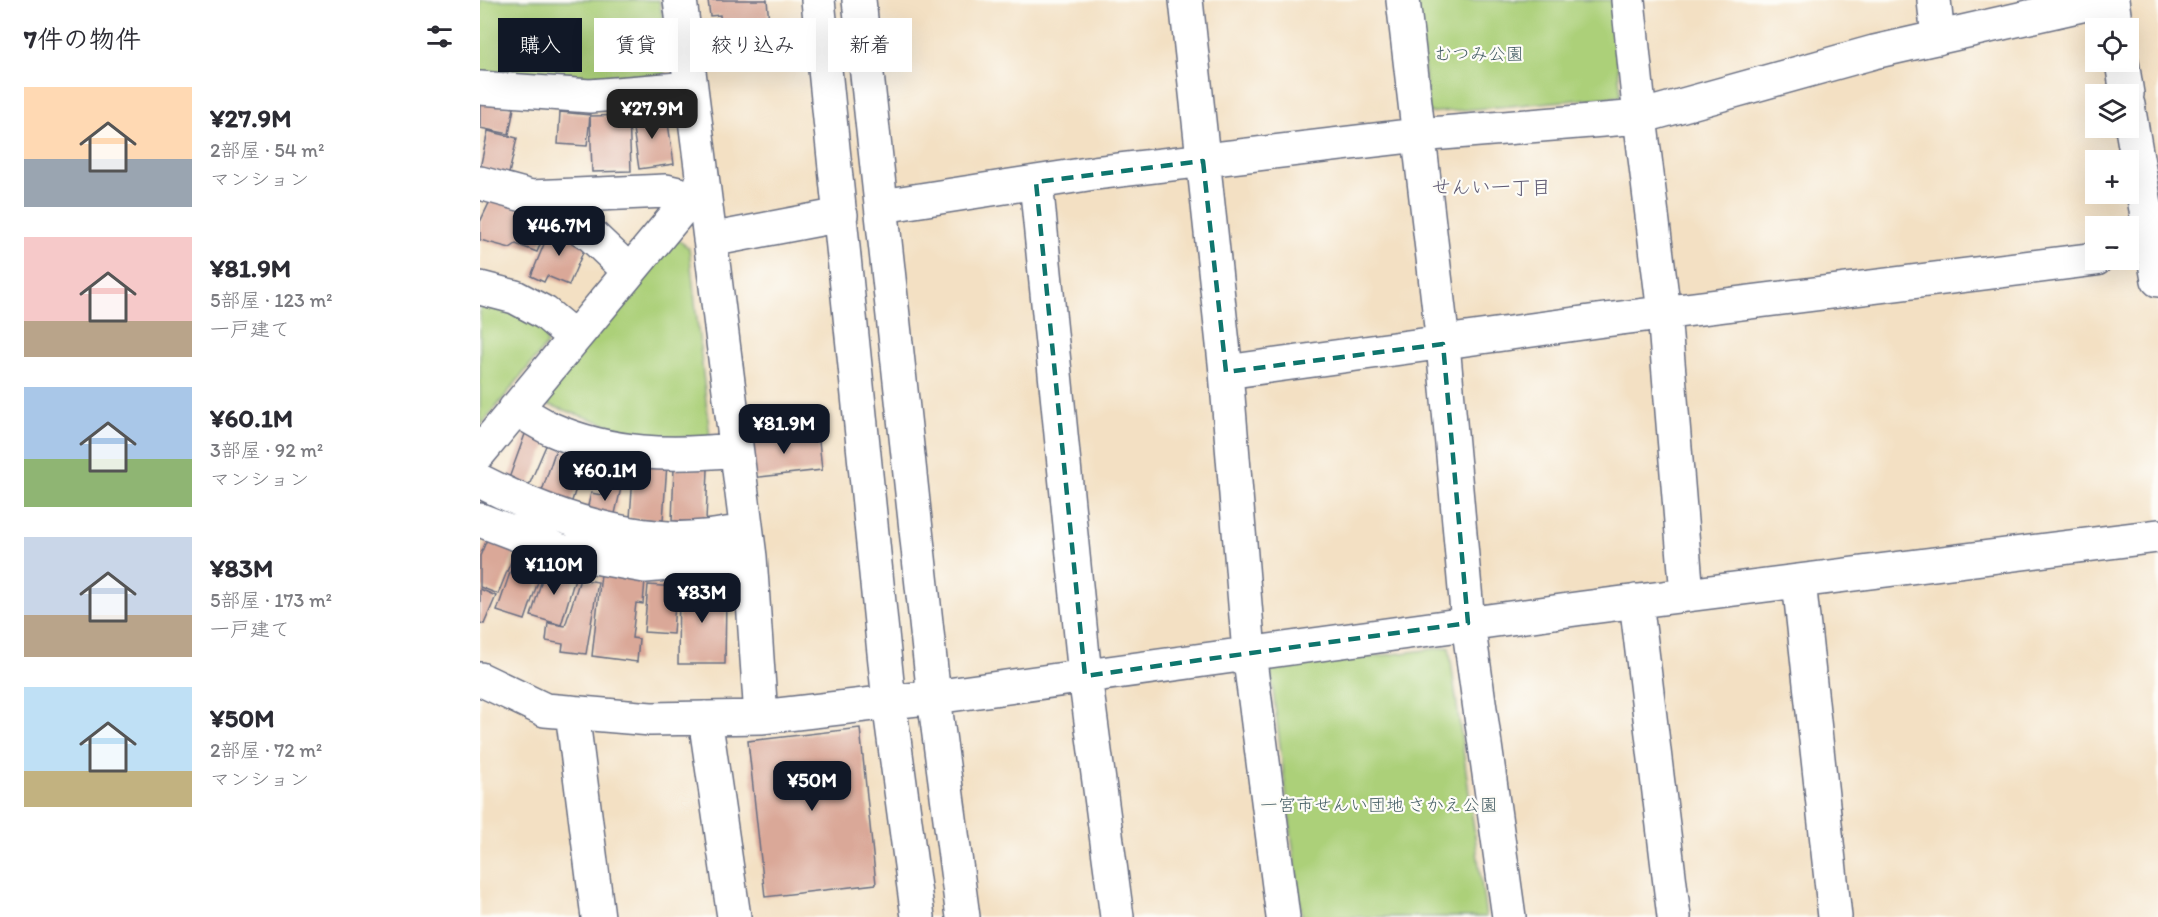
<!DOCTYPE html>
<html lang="ja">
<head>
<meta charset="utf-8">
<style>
  :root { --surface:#fff; --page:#f7f7f7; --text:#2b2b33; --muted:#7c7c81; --accent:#111827 }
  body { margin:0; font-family:Itim,"Klee One",sans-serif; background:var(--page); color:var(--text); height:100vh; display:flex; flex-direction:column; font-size:22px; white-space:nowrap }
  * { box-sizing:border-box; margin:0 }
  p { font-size:20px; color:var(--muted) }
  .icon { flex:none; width:33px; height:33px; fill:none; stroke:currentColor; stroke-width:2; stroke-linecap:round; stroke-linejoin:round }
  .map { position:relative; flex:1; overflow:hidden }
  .drawer { display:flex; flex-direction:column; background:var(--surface); width:480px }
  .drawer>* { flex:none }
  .banner { position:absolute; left:18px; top:18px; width:570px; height:54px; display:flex; gap:12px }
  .tools { position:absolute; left:1605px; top:18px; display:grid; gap:12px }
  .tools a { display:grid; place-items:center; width:54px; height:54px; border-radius:0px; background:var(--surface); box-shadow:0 6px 24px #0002; font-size:30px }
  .price { position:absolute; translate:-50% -51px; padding:0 14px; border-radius:12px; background:var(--accent); color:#fff; font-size:20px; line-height:39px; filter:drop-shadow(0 2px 3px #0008) }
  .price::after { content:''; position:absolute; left:50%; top:36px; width:18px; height:14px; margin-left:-9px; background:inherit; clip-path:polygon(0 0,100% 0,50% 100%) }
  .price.on { background:#222; color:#fff }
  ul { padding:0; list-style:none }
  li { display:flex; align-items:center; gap:18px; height:150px; padding:0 24px }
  li span { display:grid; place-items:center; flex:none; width:168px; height:120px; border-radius:0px; color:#555 }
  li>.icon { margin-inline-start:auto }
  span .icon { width:72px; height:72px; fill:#fffc; stroke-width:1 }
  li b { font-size:26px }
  h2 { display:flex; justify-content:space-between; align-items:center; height:72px; padding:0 24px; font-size:26px }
  .pill { padding:0 21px; border-radius:0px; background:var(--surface); box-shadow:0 6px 24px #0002; font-size:21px; line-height:54px }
  .pill.on { background:var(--accent); color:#fff }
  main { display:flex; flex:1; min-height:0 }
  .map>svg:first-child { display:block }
  .green { fill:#acd079; stroke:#64806c; stroke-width:1.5 }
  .building { fill:#daa898 }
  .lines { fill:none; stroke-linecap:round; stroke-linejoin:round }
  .minor-casing { stroke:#676d81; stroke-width:36 }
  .minor { stroke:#fff; stroke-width:33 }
  .marked { fill:none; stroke:#0f766e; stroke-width:4.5; stroke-dasharray:12 8; stroke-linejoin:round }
  .labels { text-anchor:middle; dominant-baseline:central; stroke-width:4.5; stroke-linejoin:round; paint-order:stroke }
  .park-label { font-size:18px; fill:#465f66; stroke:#fdfcf7 }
  .neighbourhood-label { font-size:20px; fill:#5e5972; stroke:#fdfcf7 }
</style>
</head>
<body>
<main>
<section class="drawer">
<h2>7件の物件<svg class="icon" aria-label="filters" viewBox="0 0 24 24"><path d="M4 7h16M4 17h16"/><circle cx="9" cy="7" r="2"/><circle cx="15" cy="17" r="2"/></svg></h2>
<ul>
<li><span style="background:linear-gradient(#ffd9b3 60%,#9aa5b1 0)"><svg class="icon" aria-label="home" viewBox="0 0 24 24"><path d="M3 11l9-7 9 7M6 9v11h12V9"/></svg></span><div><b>¥27.9M</b><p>2部屋 · 54 m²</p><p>マンション</p></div></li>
<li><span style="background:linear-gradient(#f6c9c9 70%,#b9a48a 0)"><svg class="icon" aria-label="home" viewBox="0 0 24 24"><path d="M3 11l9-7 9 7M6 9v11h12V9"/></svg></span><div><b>¥81.9M</b><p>5部屋 · 123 m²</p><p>一戸建て</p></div></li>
<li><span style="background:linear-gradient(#a9c7e8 60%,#8fb573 0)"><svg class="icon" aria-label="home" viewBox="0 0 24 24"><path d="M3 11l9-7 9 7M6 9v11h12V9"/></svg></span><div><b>¥60.1M</b><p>3部屋 · 92 m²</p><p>マンション</p></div></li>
<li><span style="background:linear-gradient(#c9d6e8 65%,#b9a48a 0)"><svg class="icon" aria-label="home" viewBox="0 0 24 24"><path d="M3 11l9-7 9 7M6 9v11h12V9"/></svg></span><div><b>¥83M</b><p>5部屋 · 173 m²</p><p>一戸建て</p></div></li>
<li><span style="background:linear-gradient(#bfe0f5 70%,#c2b280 0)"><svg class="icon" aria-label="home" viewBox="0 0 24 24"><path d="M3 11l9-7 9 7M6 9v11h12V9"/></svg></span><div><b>¥50M</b><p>2部屋 · 72 m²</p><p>マンション</p></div></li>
</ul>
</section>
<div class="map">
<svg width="1678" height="917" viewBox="0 0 1678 917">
  <rect width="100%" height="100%" fill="#fdfcf7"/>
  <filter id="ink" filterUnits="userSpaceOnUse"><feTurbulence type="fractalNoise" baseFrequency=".0167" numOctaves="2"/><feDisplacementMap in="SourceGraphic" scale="12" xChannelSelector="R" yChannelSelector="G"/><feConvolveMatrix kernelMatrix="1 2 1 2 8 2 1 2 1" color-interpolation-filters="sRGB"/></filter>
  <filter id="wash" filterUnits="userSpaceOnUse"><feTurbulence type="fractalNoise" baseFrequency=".008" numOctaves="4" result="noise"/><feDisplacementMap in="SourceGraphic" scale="24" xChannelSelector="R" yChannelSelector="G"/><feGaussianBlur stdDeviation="1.35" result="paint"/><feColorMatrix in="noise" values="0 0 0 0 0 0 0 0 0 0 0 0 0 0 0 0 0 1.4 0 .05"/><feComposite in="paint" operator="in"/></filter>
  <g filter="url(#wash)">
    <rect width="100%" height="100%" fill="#f3e0c3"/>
    <path class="green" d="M0,0H179L189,50L184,77L138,84L0,73Z
      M937,0H1131L1141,96L949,113Z
      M198,240L209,248L230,437H178L138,428L66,404L68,390L187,241Z
      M0,297L64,329L67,344L0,427Z
      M969,647L1006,917H822L788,651L795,669Z"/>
    <g id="blocks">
      <path class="building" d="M228,0H287L289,22L241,26L240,15L230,16Z
        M0,101L34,108L29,134L0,128Z
        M186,110L194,164L159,169L151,115Z
        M80,112L110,115L107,146L78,144Z
        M149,115L151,171L112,172L110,116Z
        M8,131L37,138L28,178L0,168Z
        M11,199L49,211L48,215L69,224L57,252L36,244L30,248L0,240V222Z
        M71,227L107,243L89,285L67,276L64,282L51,276Z
        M48,426L71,434L47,490L28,481Z
        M338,431L342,470L271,478L266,440Z
        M109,448L91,504L61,494L76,449Z
        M112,450L135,457L131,470L144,473L141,483L105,472Z
        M154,462L187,464L183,520L150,518Z
        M194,468L228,469L226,522L192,521Z
        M126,480L142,484L133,522L106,514L111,493L121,495Z
        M8,537L36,549L18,594L0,587V556Z
        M36,555L64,564L45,620L17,611Z
        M66,566L96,575L81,625L51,616Z
        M121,574L165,580L163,604L156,603L152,638L159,639L157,662L112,656Z
        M100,579L118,582L106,654L82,651L83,644L66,641L68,623L85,626Z
        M199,583H235L246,596L245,664H198Z
        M168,585L196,587L193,634L164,632Z
        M0,589L16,596L4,624L0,623Z
        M380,728L396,884L285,897L268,741Z"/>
    </g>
  </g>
  <g filter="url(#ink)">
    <use href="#blocks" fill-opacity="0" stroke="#676d81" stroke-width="1.5"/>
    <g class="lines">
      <g class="minor-casing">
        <path id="minor" d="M200,0L270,557L281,717
          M338,0L409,702L438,917
          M379,0L454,697L483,917
          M706,0L746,372L769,653L803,917
          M923,0L963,344L988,623L1029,917
          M1148,0L1160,117L1184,313L1207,595
          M1454,0L1458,38
          M1632,0L1636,28
          M1642,62L1647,94
          M0,88L110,96L211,88
          M1648,105L1678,280
          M556,182L605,676L637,917
          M0,183L51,197L186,191L211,197
          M51,197L110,234L149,271
          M402,206L614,173L938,135L1160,117L1394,52L1624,0
          M230,240L361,215
          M0,288L35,297L65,313L94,337
          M746,372L1117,321L1616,259
          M35,409C47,415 59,423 71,429C132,456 192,456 256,450
          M0,452L223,183
          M0,481C59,511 122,534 188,538C214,540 240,535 266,531
          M0,520L81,551L165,566L270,557
          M1319,581L1355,917
          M1156,601L1194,917
          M0,679L65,710L171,719L281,717L454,697L1103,608L1678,536
          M92,712L118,917
          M225,718L254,917"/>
      </g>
      <use href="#minor" class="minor"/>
    </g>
  </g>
  <path class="marked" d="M723,161L746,372L963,344L988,623L605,676L556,182Z"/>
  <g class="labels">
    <g class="park-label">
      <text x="999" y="54">むつみ公園</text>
      <text x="899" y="805">一宮市せんい団地 さかえ公園</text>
    </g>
    <g class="neighbourhood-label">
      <text x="1011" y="187">せんい一丁目</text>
    </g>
  </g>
</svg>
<div class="tools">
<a><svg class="icon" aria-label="locate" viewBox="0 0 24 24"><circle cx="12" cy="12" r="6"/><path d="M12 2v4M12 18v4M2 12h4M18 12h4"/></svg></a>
<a><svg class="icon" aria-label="layers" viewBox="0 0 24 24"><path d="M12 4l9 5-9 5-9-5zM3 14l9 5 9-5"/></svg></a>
<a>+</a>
<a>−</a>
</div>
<b class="price on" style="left:172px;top:140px">¥27.9M</b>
<b class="price" style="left:79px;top:257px">¥46.7M</b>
<b class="price" style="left:304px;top:455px">¥81.9M</b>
<b class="price" style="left:125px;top:502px">¥60.1M</b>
<b class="price" style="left:74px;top:596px">¥110M</b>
<b class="price" style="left:222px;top:624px">¥83M</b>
<b class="price" style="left:332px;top:812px">¥50M</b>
<div class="banner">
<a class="pill on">購入</a>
<a class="pill">賃貸</a>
<a class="pill">絞り込み</a>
<a class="pill">新着</a>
</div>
</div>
</main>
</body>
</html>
